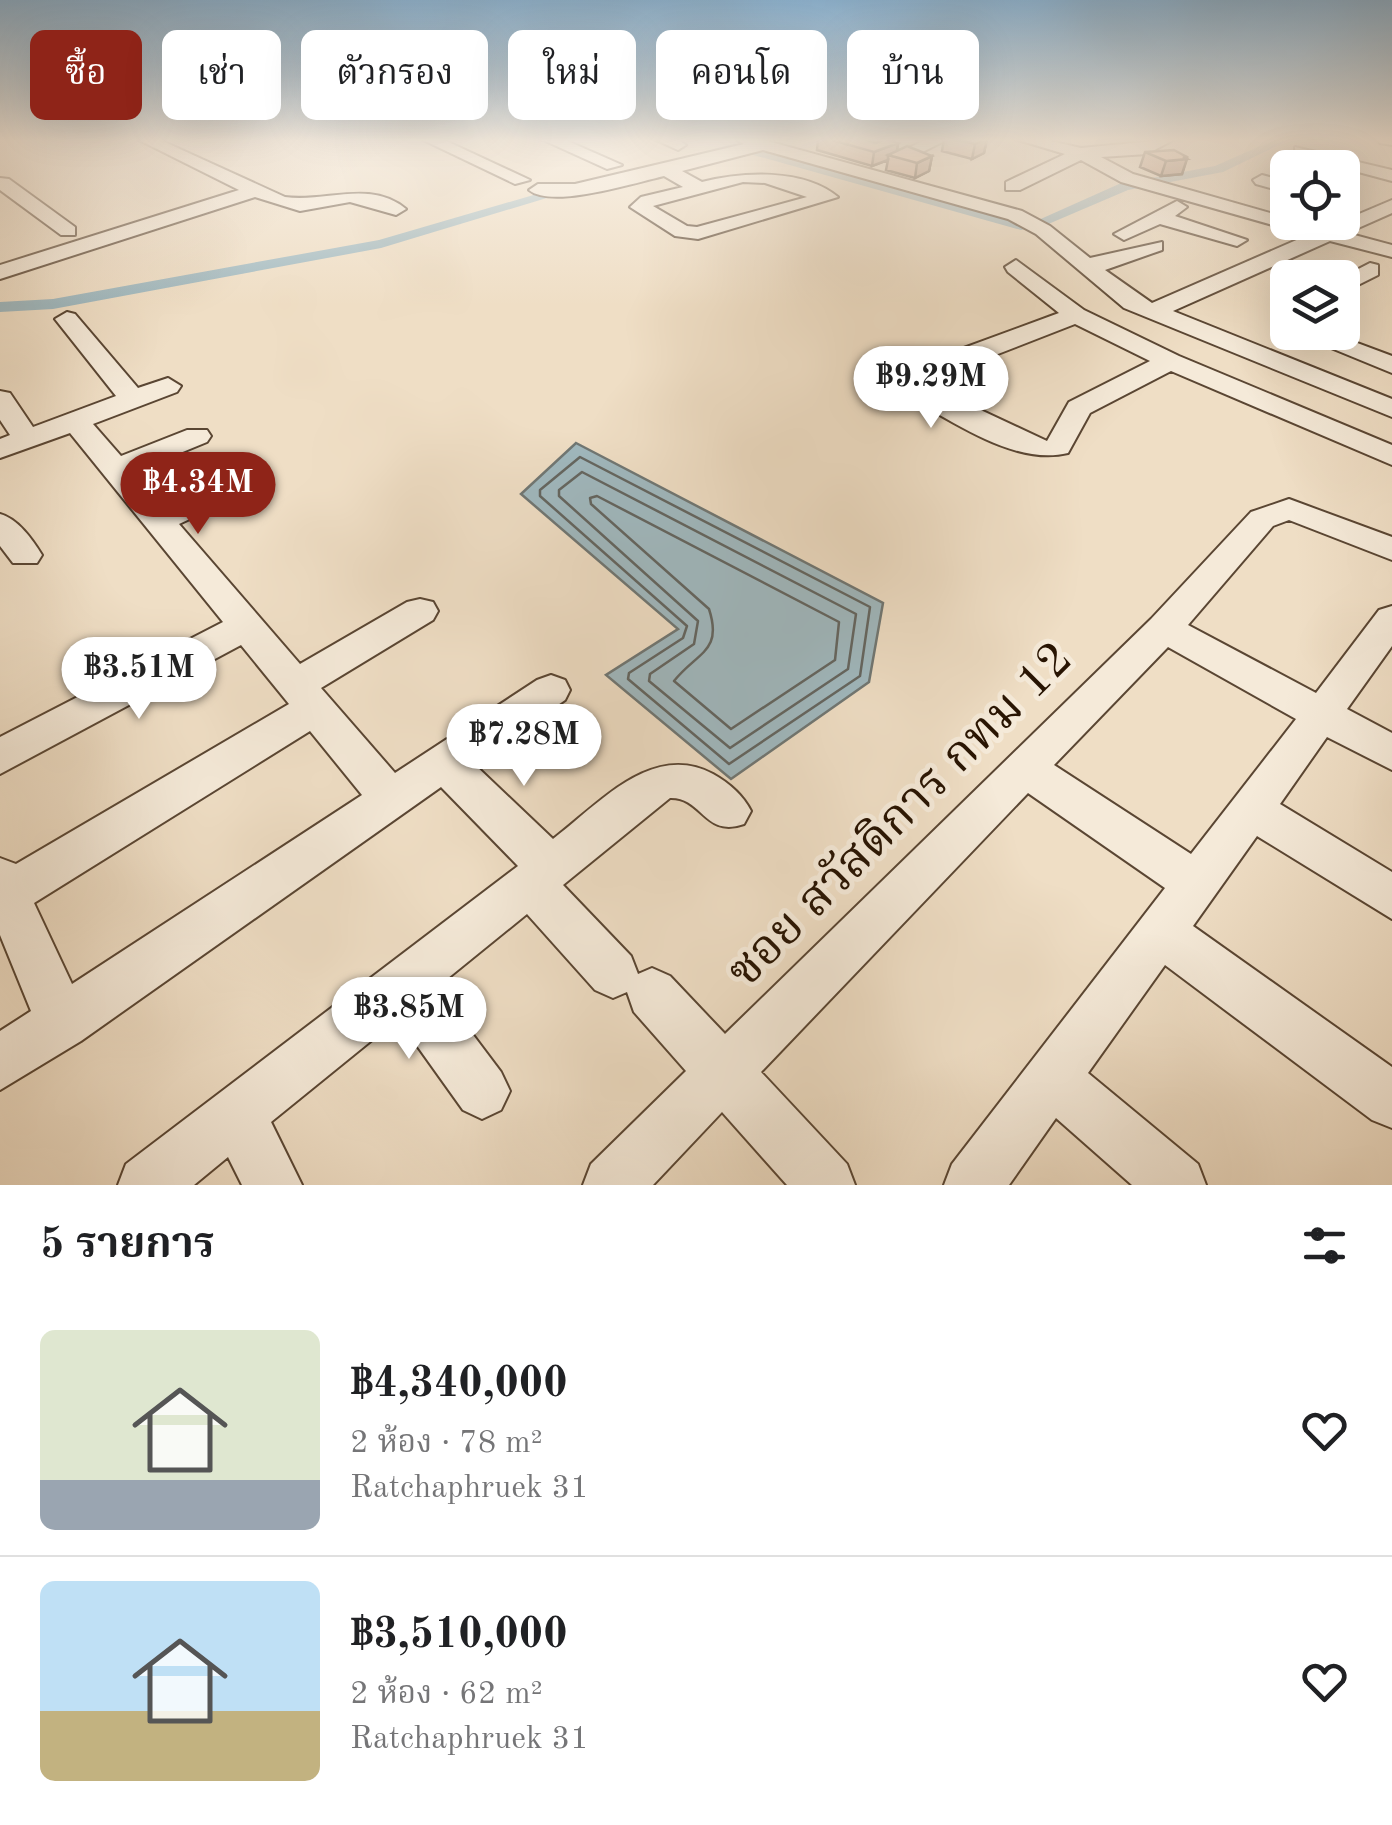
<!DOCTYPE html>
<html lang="th">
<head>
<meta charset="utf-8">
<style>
  :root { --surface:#fff; --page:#f6f6f6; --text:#202124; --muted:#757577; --line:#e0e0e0; --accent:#8f2418 }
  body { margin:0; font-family:"Old Standard TT","Noto Serif Thai",serif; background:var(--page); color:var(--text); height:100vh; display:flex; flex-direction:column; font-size:38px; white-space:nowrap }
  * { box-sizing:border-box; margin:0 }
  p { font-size:32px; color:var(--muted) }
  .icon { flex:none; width:55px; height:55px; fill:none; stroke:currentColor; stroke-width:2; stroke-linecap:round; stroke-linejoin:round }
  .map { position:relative; height:1185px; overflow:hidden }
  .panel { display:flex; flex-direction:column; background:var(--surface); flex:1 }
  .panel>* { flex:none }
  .guide { position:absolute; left:30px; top:30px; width:1332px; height:90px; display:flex; gap:20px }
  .tools { position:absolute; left:1270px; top:150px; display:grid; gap:20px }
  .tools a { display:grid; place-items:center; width:90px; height:90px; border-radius:15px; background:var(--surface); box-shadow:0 10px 40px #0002; font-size:50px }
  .price { position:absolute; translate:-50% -85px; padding:0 22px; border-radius:35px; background:#fff; color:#222; font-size:32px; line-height:65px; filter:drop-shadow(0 2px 5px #0008) }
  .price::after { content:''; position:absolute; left:50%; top:60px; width:30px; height:22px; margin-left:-15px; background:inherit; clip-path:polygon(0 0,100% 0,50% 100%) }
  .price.current { background:var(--accent); color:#fff }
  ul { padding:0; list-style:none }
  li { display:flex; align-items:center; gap:30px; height:250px; padding:0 40px }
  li+li { border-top:2px solid var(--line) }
  li span { display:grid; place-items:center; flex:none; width:280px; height:200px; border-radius:15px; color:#555 }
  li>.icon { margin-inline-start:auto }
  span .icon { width:120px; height:120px; fill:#fffc; stroke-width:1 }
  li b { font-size:42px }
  h2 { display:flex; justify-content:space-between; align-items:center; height:120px; padding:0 40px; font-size:42px }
  .tag { padding:0 35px; border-radius:15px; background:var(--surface); box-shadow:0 10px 40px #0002; font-size:35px; line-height:90px }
  .tag.current { background:var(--accent); color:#fff }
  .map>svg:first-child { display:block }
  .water { fill:#a0b9c0; stroke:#707774; stroke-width:2.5 }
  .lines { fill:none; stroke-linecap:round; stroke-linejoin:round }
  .shore { stroke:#646661; stroke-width:2.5 }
  .canal { fill:#a0b9c0; fill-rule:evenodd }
  .minor-casing { stroke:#5a4633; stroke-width:4 }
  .minor { fill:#f5ead9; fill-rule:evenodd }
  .wall { fill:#c4937a; stroke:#281402; stroke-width:2.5 }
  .shaded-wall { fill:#a07863; stroke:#281402; stroke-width:2.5 }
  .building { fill:#e4ab8e; stroke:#281402; stroke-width:2.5 }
  .labels { text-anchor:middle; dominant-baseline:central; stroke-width:10; stroke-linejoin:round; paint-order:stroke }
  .near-street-label { font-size:48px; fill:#281402; stroke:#f5ead9 }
</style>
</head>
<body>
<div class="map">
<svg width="1392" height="1185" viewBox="0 0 1392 1185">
  <rect width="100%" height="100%" fill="#efdec5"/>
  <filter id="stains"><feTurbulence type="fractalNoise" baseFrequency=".002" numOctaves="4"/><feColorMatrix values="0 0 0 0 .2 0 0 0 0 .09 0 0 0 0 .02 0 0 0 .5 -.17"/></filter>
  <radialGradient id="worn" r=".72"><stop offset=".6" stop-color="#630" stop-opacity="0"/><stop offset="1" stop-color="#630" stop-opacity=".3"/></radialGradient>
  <path class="water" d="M576,443L883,603L869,682L731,779L606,675L678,629L521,494Z"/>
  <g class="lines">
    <path class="shore" d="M580,457L870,607L860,676L729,764L628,679L629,673L683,638L687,626L540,496V490Z
      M582,472L856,614L848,669L730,748L649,681L650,674L694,644L698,621L559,496V490Z
      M597,496L839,622L835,660L731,729L674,681C697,652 723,652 709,609L591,504L590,498Z"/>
    <path class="canal" d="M1276,139H1291L1223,172L1128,190L1046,225L1034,222L1119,184L1215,166Z
      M736,143L740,150L687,162L681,158Z
      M750,148L1031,224L1033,227L1021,230L750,154Z
      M571,184L583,187L381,248L53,309L0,312V302L53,299L379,240Z"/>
    <g class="minor-casing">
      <path id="minor" d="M137,139H158L285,197C325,203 370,179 406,209L396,215L350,202L300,211L255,197L0,279V265L239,190Z
        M421,139H442L530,180L515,184Z
        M541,139H563L622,165L607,169Z
        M654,139H677L686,145L678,150Z
        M735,139H760L1022,211L1050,226L1090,258L1162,242V250L1105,270L1152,303L1308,235L1121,182L1081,160L1020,190H1006V182L1065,154L1015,139H1042L1081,148L1175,139L1147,154L1101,157L1133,174L1288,218V222L1326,228L1392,200V213L1347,233L1392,245V257L1330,241L1173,311L1392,399V417L1124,308L1036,234L1008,219L763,150L682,171L702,182C742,172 803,168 838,197L698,239L675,236L630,207L641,197L683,187L664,176C634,183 552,209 529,190L538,184H575L744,144ZM743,182L765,183L807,197L697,227L687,226L653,206Z
        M927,139H948L909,159L894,155Z
        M1378,139H1392V145L1380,143Z
        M1295,147L1392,170V181L1295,155Z
        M1262,175L1288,182V193L1256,184L1253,180Z
        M0,178L9,179L75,227V235H61L0,190Z
        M1177,201L1187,207L1175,216L1247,240L1237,246L1160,224L1124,240L1114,234Z
        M1016,260L1084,310L1179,356L1392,445V465L1171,371L1090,413L1068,453C1011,467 945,415 895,390L891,384L912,367L1059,313L1008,272L1005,267ZM1075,324L1150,361L1069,402L1047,441L923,383Z
        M1370,263L1378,265V275L1342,293L1341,278Z
        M67,312L75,314L138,388L168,378L181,386L177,392L93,424L121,456L187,430H207L211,436L207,442L134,472L164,506L200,490H222L227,497L222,504L179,524L300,664L407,602L420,599L433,602L438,611L433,620L321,688L395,773L537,680L551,675L565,680L570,690L565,700L474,764L553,839C598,805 652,741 713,774C729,783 743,795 751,811L744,824C704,838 703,797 670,798L563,885L631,956L638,974L652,968L670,976L725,1034L1151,619L1251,512L1289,499L1392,537V560L1289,520L1273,526L1188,625L1316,693L1379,610L1392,606V646L1347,709L1392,733V770L1327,737L1280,804L1392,872V919L1257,836L1193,926L1392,1067V1128L1372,1120L1165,965L1088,1073L1198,1164L1206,1185H1132L1056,1118L1009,1185H944L952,1164L1165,888L1028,793L761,1072L847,1164L855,1185H787L722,1112L653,1185H583L591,1164L686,1071L634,1012L627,992L613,998L595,990L527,914L437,987L501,1072L510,1091L501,1110L482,1119L463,1110L398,1019L271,1122L302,1185H242L228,1157L194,1185H118L126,1164L518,866L441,787L81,1041L0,1090V1031L31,1011L0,935V858L16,864L289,704L241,645L0,774V737L223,622L70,433L0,458V439L10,435L0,420V391L10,393L33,427L116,396L55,319ZM1168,647L1296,719L1191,854L1054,765ZM310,731L362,795L72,984L34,903Z
        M1292,332H1328L1392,356V373Z
        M0,514C18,519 32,539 42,555L37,563H13L0,546Z"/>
    </g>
    <use href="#minor" class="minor"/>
  </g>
  <path class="wall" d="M818,139H862L876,143H898L897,151L932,156L929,171L915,178L886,170L888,160L872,166L817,150Z
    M944,139H987L984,153L972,159L942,151Z
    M1145,152L1187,157L1182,174L1161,176L1140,167Z"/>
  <path class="shaded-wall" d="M987,139L984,153L972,159L975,144Z
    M898,143L896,157L888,155V160L872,166L874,152Z
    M932,156L929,171L915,178L917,163Z
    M1187,159L1182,174L1161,176L1166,161Z"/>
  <path class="building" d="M828,139H862L876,143L886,139L898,143L874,152Z
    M952,139H987L975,144Z
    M907,146L932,156L917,163L888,155Z
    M1174,150L1187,157H1183L1187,159L1166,161L1145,152Z"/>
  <linearGradient id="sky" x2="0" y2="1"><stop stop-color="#8bb6d8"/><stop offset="0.46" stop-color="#f8f0e5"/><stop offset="1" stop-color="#f8f0e5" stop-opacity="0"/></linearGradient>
  <rect width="1392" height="305" fill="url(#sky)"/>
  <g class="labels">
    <g class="near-street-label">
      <text transform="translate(901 816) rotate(-45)">ซอย สวัสดิการ กทม 12</text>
    </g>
  </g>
  <rect width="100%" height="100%" filter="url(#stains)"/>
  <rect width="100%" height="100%" fill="url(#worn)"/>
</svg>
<div class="tools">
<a><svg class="icon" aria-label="locate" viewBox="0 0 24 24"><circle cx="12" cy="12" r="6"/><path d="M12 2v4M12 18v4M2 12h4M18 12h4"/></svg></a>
<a><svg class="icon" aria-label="layers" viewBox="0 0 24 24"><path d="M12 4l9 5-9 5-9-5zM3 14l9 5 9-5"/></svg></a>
</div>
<b class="price" style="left:931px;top:431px">฿9.29M</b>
<b class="price current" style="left:198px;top:537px">฿4.34M</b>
<b class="price" style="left:139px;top:722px">฿3.51M</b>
<b class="price" style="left:524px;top:789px">฿7.28M</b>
<b class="price" style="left:409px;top:1062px">฿3.85M</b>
<div class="guide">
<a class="tag current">ซื้อ</a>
<a class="tag">เช่า</a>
<a class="tag">ตัวกรอง</a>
<a class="tag">ใหม่</a>
<a class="tag">คอนโด</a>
<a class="tag">บ้าน</a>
</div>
</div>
<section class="panel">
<h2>5 รายการ<svg class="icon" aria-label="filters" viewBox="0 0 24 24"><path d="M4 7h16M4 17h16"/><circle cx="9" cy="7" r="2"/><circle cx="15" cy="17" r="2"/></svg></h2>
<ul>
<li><span style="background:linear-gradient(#dfe7d0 75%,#9aa5b1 0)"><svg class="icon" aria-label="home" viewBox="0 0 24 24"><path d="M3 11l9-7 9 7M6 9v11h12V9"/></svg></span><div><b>฿4,340,000</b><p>2 ห้อง · 78 m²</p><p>Ratchaphruek 31</p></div><svg class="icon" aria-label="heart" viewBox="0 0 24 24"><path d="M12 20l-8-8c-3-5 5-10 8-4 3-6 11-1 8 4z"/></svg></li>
<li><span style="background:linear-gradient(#bfe0f5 65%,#c2b280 0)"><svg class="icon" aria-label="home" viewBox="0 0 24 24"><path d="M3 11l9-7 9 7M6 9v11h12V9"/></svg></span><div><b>฿3,510,000</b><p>2 ห้อง · 62 m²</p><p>Ratchaphruek 31</p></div><svg class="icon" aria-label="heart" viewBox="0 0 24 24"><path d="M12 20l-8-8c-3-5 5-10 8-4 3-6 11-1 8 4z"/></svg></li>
</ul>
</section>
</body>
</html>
